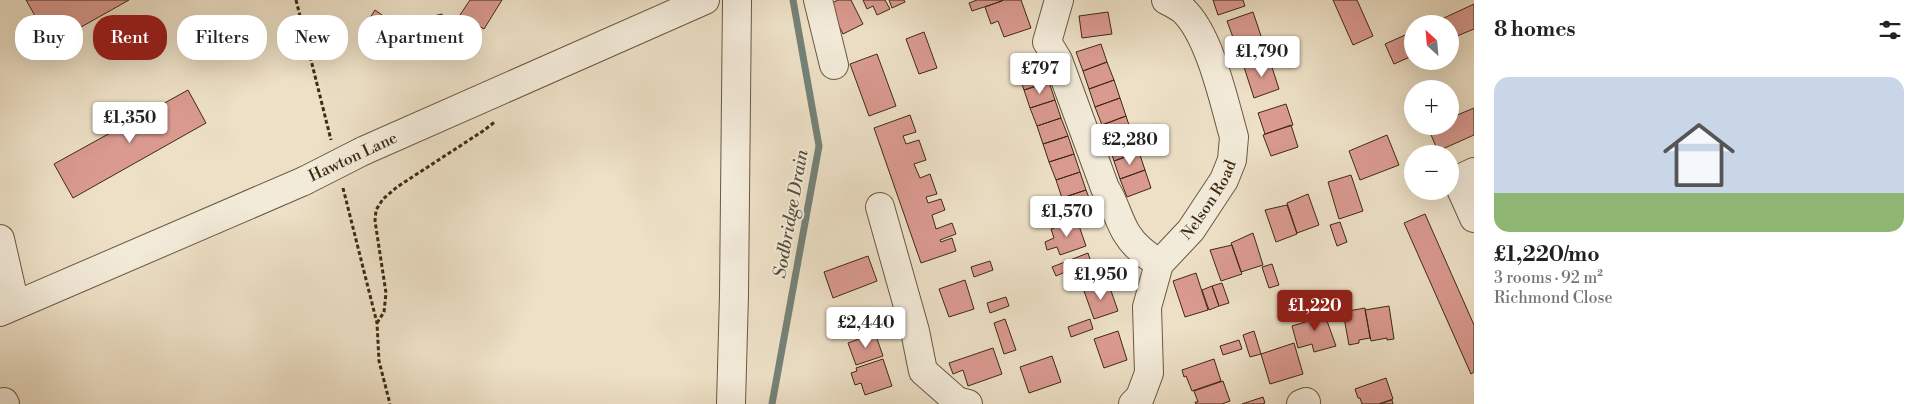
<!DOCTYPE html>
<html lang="en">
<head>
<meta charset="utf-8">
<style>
  :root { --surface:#fff; --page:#f6f6f6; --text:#222; --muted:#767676; --accent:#8f2418 }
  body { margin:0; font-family:"Libre Bodoni",serif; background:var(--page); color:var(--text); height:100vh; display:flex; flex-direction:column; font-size:19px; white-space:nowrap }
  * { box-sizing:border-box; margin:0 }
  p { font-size:16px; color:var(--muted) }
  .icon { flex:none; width:28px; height:28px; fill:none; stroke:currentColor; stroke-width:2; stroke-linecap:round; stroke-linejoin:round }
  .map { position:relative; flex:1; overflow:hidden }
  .details { display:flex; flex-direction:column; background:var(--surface); width:450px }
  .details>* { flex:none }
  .hud { position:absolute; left:15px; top:15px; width:475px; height:45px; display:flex; gap:10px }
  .needle { width:32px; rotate:334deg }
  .fabs { position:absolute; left:1404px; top:15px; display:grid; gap:10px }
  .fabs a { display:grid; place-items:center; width:55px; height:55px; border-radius:50%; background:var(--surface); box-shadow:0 5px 20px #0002; font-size:25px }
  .price { position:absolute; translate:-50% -42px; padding:0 11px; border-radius:5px; background:#fff; color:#222; font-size:16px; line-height:32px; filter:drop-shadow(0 1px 2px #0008) }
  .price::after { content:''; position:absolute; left:50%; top:30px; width:15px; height:11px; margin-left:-8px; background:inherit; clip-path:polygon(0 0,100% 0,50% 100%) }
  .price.selected { background:var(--accent); color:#fff }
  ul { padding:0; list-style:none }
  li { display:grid; align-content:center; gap:10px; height:265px; padding:0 20px }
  li span { display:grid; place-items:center; height:155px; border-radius:15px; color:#555 }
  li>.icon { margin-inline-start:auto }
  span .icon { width:90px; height:90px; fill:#fffc; stroke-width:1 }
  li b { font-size:21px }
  h2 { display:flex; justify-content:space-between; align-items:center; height:60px; padding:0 20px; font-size:21px }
  .tag { padding:0 18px; border-radius:20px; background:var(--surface); box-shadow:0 5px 20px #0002; font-size:18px; line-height:45px }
  .tag.selected { background:var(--accent); color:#fff }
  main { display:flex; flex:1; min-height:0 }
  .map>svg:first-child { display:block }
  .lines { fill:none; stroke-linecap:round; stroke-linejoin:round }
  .stream { stroke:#758278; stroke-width:7 }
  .building { fill:#da9a90; stroke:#3e2b13 }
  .minor-casing { stroke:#6a5840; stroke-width:30 }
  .path { stroke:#3e2b13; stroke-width:3; stroke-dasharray:4 2.5; stroke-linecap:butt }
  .minor { stroke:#f3ebda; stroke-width:28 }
  .minor-bridge-casing { stroke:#6a5840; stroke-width:30; stroke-linecap:butt }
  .minor-bridge { stroke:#f3ebda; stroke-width:28 }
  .labels { text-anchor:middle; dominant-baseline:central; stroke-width:4; stroke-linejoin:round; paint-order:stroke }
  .street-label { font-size:16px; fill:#3e2b13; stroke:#f3ebda }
  .water-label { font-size:18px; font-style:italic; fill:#554f3d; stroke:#f3ebda }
</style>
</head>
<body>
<main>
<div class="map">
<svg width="1474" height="404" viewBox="0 0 1474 404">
  <rect width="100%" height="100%" fill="#ede0c6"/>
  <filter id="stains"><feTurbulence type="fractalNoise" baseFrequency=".004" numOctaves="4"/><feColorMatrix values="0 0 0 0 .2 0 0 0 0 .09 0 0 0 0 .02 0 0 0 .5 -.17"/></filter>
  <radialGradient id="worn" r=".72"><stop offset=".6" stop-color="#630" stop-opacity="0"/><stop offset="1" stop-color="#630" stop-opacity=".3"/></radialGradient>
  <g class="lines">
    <path class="stream" d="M772,404L819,146L793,0"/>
  </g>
  <path class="building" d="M26,0H129L51,44Z
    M470,0H502L484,29L460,15Z
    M838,0H851L863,24L843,34L828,5Z
    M863,0H885L890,9L877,15L873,6L867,9Z
    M889,0H904L905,2L892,8Z
    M977,0H1001L1002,1L972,11L969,3Z
    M1004,0H1021L1031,28L1004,37L998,21L991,24L985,7Z
    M1213,0H1243L1245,6L1218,15Z
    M1333,0H1357L1373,36L1353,45Z
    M1474,4V29L1450,39V24H1431Z
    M375,10L403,30L388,51L361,32Z
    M1108,12L1112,34L1082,38L1079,16Z
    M1253,12L1263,42L1238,51L1227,21Z
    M442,14L447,40L423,46L417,20Z
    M924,32L937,68L919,74L906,39Z
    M1412,32V56L1394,64L1385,44Z
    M1101,44L1107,62L1083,71L1076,52Z
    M877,54L896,106L869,116L850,64Z
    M1269,58L1279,89L1254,98L1244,67Z
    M1107,62L1114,80L1089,89L1083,71Z
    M1043,64L1049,82L1024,90L1018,72Z
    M1114,80L1120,98L1095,107L1089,89Z
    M1049,82L1055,100L1030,108L1024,90Z
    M188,90L206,123L73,198L54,164Z
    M1120,98L1126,116L1102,125L1095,107Z
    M1055,100L1061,118L1037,126L1030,108Z
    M1286,104L1293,125L1265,134L1258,113Z
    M1474,108V135L1438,151L1428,128L1432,126H1450V118Z
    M910,115L916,132L903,136L906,144L919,140L926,160L914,164L920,178L930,174L937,194L926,197L928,203L941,199L945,210L932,215L936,229L952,223L956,234L940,240L941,242L952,238L956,251L921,263L874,128Z
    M1126,116L1132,134L1108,143L1102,125Z
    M1061,118L1068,136L1043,144L1037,126Z
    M1291,125L1298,147L1271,156L1263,135Z
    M1132,134L1139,152L1114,161L1108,143Z
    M1387,135L1399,165L1360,180L1349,151Z
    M1068,136L1074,154L1049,162L1043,144Z
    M1139,152L1145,170L1120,179L1114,161Z
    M1074,154L1080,172L1056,180L1049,162Z
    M1145,170L1151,188L1127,197L1120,179Z
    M1080,172L1086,190L1062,198L1056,180Z
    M1351,175L1363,211L1339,219L1328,182Z
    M1086,190L1093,208L1068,216L1062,198Z
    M1308,194L1319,225L1297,233L1287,203Z
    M1287,205L1297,234L1276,242L1265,210Z
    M1425,214L1474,325V372L1471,374L1404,223Z
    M1077,220L1086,246L1060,255L1057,247L1047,250L1045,242L1054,238L1051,229Z
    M1340,222L1347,242L1337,246L1330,225Z
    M1253,233L1263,265L1241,272L1231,243Z
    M1232,245L1242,274L1221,281L1210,250Z
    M1088,253L1094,271L1067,280L1065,272L1056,276L1052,267Z
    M868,256L877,281L833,298L824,272Z
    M990,261L993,270L974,277L971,267Z
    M1272,264L1279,285L1269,288L1262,267Z
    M1196,273L1208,310L1185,317L1173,281Z
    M965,280L974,309L949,317L939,289Z
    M1108,282L1118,311L1094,319L1084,291Z
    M1222,283L1229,303L1219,306L1212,286Z
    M1212,286L1219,306L1209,310L1202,290Z
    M1006,297L1009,306L990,313L987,303Z
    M1389,306L1394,339L1387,340V338L1371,341L1365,310Z
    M1322,307L1336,346L1314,352L1312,344L1298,348L1292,326L1312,320L1309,311Z
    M1365,308L1370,338L1359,340V343L1349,345L1343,312Z
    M1005,319L1016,350L1004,354L994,323Z
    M1090,319L1093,329L1071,337L1068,327Z
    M1118,331L1127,360L1104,368L1094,339Z
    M1254,331L1261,354L1250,357L1243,335Z
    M875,333L883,356L856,365L848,343Z
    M1239,340L1242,349L1223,355L1220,346Z
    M1294,343L1303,374L1270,384L1261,354Z
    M993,348L1002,374L968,386L963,370L953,374L949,363Z
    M1052,356L1061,382L1029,393L1020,367Z
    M883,359L892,386L865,395L861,383L855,385L851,373L857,371L856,368Z
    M1214,359L1221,381L1192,391L1186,376L1184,377L1182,370Z
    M1386,378L1393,399L1379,404H1362L1360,398H1358L1355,389Z
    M1223,381L1230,401L1222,404H1196L1195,402H1198L1194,391Z
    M1263,397L1265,403L1262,404H1242Z
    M1392,400L1393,404H1379Z"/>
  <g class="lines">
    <g class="minor-casing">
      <g id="minor">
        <path d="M818,0L834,65"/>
        <path d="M1059,0L1047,42L1058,60L1105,188C1115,203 1118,220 1127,234C1135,247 1147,255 1159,264"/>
        <path d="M363,151L705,0"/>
        <path d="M1474,172L1457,180L1474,218"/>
        <path d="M880,207L915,331L923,371L957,401L968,404"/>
        <path d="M0,239L15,305"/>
        <path d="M0,312L304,181"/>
        <path d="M4,402L5,404"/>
        <path d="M731,404L734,295L737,0"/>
        <path id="s1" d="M1133,404L1140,397L1149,373L1147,307L1159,264L1191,230L1224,180L1232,160L1234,137C1224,102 1210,35 1183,10C1178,6 1172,3 1166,0"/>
        <path d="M1301,404L1306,402"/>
      </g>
    </g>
    <path class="path" d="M296,0L331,140
      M343,188L377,323L379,361L390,404
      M377,323L384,312L386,293L375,221L376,210L383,199L397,187L483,131L496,121"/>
    <use href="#minor" class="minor"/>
    <g class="minor-bridge-casing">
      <path id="minor-bridge" d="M304,181L363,151"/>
    </g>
    <use href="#minor-bridge" class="minor-bridge"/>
  </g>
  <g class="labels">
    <g class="street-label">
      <text transform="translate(353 157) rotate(-25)">Hawton Lane</text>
      <text stroke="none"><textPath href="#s1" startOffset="228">Nelson Road</textPath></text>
    </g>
    <g class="water-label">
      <text transform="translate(791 214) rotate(-80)">Sodbridge Drain</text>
    </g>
  </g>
  <rect width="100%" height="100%" filter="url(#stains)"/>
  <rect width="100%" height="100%" fill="url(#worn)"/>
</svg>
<div class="fabs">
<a><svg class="needle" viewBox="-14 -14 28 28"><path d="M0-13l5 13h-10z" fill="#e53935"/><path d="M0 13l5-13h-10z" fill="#767676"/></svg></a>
<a>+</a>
<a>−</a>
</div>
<b class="price" style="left:1262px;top:78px">£1,790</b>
<b class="price" style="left:1040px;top:95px">£797</b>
<b class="price" style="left:130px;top:144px">£1,350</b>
<b class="price" style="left:1130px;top:166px">£2,280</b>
<b class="price" style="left:1067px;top:238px">£1,570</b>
<b class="price" style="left:1101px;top:301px">£1,950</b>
<b class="price selected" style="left:1315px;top:332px">£1,220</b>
<b class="price" style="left:866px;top:349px">£2,440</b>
<div class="hud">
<a class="tag">Buy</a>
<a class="tag selected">Rent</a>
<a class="tag">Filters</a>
<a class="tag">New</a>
<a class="tag">Apartment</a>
</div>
</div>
<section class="details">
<h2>8 homes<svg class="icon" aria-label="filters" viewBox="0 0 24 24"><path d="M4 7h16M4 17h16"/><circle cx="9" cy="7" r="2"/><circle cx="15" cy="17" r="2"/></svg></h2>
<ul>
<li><span style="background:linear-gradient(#c9d6e8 75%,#8fb573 0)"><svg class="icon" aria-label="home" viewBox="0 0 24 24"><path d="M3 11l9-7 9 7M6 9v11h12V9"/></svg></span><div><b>£1,220/mo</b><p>3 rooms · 92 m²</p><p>Richmond Close</p></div></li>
</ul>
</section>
</main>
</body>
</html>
